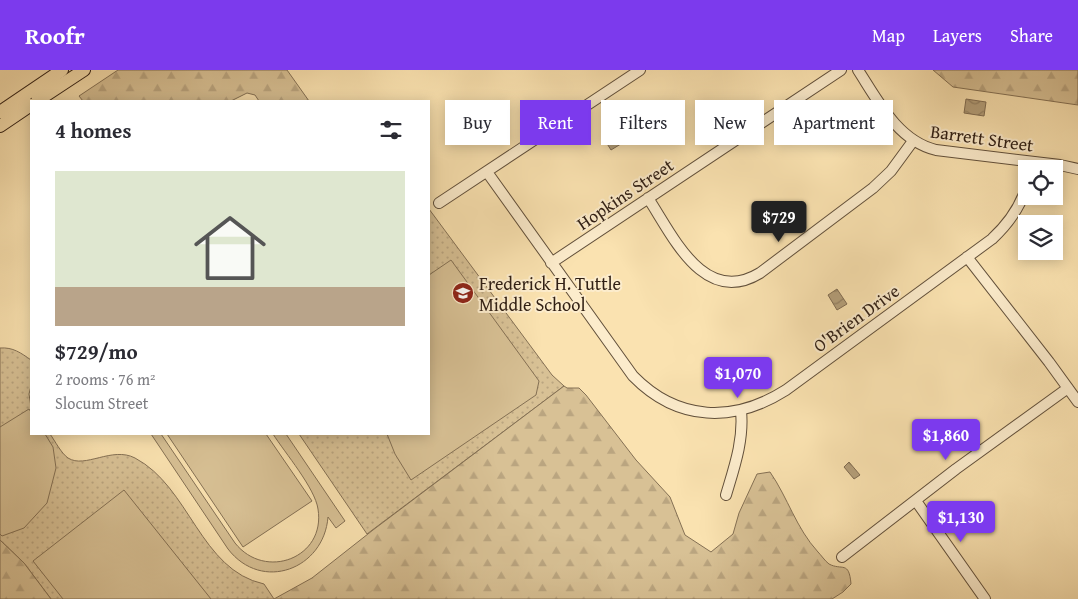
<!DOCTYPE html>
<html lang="en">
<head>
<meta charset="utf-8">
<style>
  :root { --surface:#fff; --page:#f2f2f3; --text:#2b2b33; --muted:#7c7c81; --accent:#7c3aed }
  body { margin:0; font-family:"Gentium Book Plus",serif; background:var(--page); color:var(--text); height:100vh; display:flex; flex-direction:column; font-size:19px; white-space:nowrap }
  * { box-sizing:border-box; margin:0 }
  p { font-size:16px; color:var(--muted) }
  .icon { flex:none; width:28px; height:28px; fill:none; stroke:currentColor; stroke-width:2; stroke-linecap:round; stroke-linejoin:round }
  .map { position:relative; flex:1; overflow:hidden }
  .details { position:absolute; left:30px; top:30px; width:400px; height:335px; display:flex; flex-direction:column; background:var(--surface); border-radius:0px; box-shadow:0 2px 12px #0003 }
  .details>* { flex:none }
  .top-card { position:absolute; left:445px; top:30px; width:475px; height:45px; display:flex; gap:10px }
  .tools { position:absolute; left:1018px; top:90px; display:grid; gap:10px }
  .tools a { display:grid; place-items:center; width:45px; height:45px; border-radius:0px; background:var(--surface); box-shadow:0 2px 12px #0003; font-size:25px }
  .price { position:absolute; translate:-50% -42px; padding:0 11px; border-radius:5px; background:var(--accent); color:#fff; font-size:16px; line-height:32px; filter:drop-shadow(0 1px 2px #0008) }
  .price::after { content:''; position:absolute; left:50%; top:30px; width:15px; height:11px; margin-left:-8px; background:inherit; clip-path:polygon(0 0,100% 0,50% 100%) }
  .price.current { background:#222; color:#fff }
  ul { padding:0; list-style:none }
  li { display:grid; align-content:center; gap:10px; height:265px; padding:0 25px }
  li span { display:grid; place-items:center; height:155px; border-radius:0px; color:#555 }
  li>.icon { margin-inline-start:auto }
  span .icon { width:90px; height:90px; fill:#fffc; stroke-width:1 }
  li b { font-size:21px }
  h2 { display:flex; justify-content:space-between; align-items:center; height:60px; padding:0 25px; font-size:21px }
  .chip { padding:0 18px; border-radius:0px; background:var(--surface); box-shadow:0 2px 12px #0003; font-size:18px; line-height:45px }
  .chip.current { background:var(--accent); color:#fff }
  header { display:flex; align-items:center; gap:30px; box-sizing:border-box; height:70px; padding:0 25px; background:var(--accent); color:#fff }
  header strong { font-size:24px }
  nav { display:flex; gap:28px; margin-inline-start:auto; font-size:18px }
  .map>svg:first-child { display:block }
  .grass { fill:url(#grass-dots); stroke:#847054 }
  .forest { fill:url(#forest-firs); stroke:#847054 }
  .garden { fill:#d8c195; stroke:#847054 }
  .water { fill:url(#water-waves); stroke:#806c52 }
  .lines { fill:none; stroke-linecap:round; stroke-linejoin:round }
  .minor-casing { stroke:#62503b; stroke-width:12 }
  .major-casing { stroke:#301f14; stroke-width:14 }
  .minor { stroke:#fceccc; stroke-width:10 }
  .major { stroke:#fae2b0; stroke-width:12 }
  .labels { text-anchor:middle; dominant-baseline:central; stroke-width:4; stroke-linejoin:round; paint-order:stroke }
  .street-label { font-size:18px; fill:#301f14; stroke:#fceccc }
  .poi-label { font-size:18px; fill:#301f14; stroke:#fceccc; text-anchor:start }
</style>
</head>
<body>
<header>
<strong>Roofr</strong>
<nav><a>Map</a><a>Layers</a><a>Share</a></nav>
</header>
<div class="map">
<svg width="1078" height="529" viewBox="0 0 1078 529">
  <defs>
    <pattern id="grass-dots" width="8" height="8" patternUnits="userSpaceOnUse" patternTransform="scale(1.25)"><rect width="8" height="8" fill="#d8c195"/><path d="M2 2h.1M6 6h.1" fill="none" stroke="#baa580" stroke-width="1.8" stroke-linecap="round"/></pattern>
    <pattern id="forest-firs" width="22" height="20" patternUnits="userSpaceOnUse" patternTransform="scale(1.25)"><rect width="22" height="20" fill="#d8c195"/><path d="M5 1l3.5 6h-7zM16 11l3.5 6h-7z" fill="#baa580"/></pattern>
    <pattern id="water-waves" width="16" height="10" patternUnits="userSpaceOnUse" patternTransform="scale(1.25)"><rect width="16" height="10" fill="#b5a07b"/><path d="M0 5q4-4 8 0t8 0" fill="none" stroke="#948264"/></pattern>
  </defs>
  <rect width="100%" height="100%" fill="#fae2b0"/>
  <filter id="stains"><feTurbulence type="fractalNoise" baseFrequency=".004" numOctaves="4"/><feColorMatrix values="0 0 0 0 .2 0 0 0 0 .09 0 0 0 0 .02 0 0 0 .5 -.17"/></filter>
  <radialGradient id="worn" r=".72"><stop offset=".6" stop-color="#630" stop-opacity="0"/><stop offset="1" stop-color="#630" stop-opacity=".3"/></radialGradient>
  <path class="grass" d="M429,139L552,305L564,316L367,464L299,364H429Z
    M0,278C13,277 21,283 31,290V316L29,324L31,337V364H50C55,371 61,383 68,388C85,399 112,376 135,388C190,417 200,500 264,514L274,529H51L24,493L0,470Z"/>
  <path class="forest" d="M118,0H287L309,31H259L255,25L247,23L231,31H83L79,26Z
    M933,0H1078V35L953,17Z
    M564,316L567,318H579L586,325L636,390L670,427L685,465L711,482L733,464L739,443L757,404L770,402C788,428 796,458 818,482C821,485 825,491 829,494C842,501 849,490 851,514L843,522L832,529H274L312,508L373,460Z
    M0,470L24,493L51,529H0Z"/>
  <path class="garden" d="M451,190L539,311L536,325L411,410L395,384L387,364H429V205Z
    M29,339L31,342V364H45L53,377L56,398L47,433L24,458L2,466L0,464V357Z
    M151,364H161L235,473C265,511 326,488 318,439C315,418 285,383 273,364H286L345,451L336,458L328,447C324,499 262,523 228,479Z
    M167,364H266L312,431L243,477Z
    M124,420L211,529H63L33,491Z"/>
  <path class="water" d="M966,29L986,32L984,46L964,43Z
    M618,64L624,65L625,67L624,72L611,80L606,72Z
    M837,219L847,234L837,240L828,225Z
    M849,392L860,405L854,409L844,397Z"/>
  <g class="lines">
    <g class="minor-casing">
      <path id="minor" d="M858,0C878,31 898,71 936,80L1060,95L1078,99
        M487,102L633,306C678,352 734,353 786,320L992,169C1007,155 1020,137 1026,118
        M648,128C673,166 704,237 760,203L873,118L891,101L913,71
        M439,133L640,0
        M967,187L1049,292L1078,332
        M551,193L841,0
        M726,425C734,398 744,370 741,341
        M916,431L985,529
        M842,487L956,399L1068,318"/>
    </g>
    <g class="major-casing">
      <path id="major" d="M37,31L84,0
        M0,42L62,0
        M0,56L31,35"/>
    </g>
    <use href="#minor" class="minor"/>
    <use href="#major" class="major"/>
  </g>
  <defs>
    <g id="school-disc" transform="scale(1.125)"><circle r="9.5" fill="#8f2418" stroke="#fceccc"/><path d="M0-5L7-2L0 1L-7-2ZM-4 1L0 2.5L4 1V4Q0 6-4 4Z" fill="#fff"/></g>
  </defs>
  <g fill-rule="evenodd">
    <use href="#school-disc" x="463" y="223"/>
  </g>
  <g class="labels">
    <g class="street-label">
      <text transform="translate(982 68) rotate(8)">Barrett Street</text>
      <text transform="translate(625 124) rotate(-34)">Hopkins Street</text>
      <text transform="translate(856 248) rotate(-36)">O'Brien Drive</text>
    </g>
    <g class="poi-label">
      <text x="479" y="213">Frederick H. Tuttle<tspan x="479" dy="21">Middle School</tspan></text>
    </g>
  </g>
  <rect width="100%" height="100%" filter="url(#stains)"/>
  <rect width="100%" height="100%" fill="url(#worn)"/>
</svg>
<div class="tools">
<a><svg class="icon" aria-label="locate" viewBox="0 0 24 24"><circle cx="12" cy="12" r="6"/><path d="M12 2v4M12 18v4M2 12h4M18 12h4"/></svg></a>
<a><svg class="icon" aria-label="layers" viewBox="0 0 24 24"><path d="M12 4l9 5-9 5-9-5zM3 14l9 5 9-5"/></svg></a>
</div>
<b class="price current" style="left:779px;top:173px">$729</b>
<b class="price" style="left:738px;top:329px">$1,070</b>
<b class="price" style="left:946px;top:391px">$1,860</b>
<b class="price" style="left:961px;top:473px">$1,130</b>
<div class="top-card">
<a class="chip">Buy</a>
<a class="chip current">Rent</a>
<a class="chip">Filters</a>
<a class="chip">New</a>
<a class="chip">Apartment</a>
</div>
<section class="details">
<h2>4 homes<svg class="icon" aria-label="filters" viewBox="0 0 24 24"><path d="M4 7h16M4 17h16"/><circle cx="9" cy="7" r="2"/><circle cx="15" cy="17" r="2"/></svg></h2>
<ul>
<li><span style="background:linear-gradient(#dfe7d0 75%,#b9a48a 0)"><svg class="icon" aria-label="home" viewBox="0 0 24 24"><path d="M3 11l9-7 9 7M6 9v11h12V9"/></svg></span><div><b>$729/mo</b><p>2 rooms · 76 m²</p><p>Slocum Street</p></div></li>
</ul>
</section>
</div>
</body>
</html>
